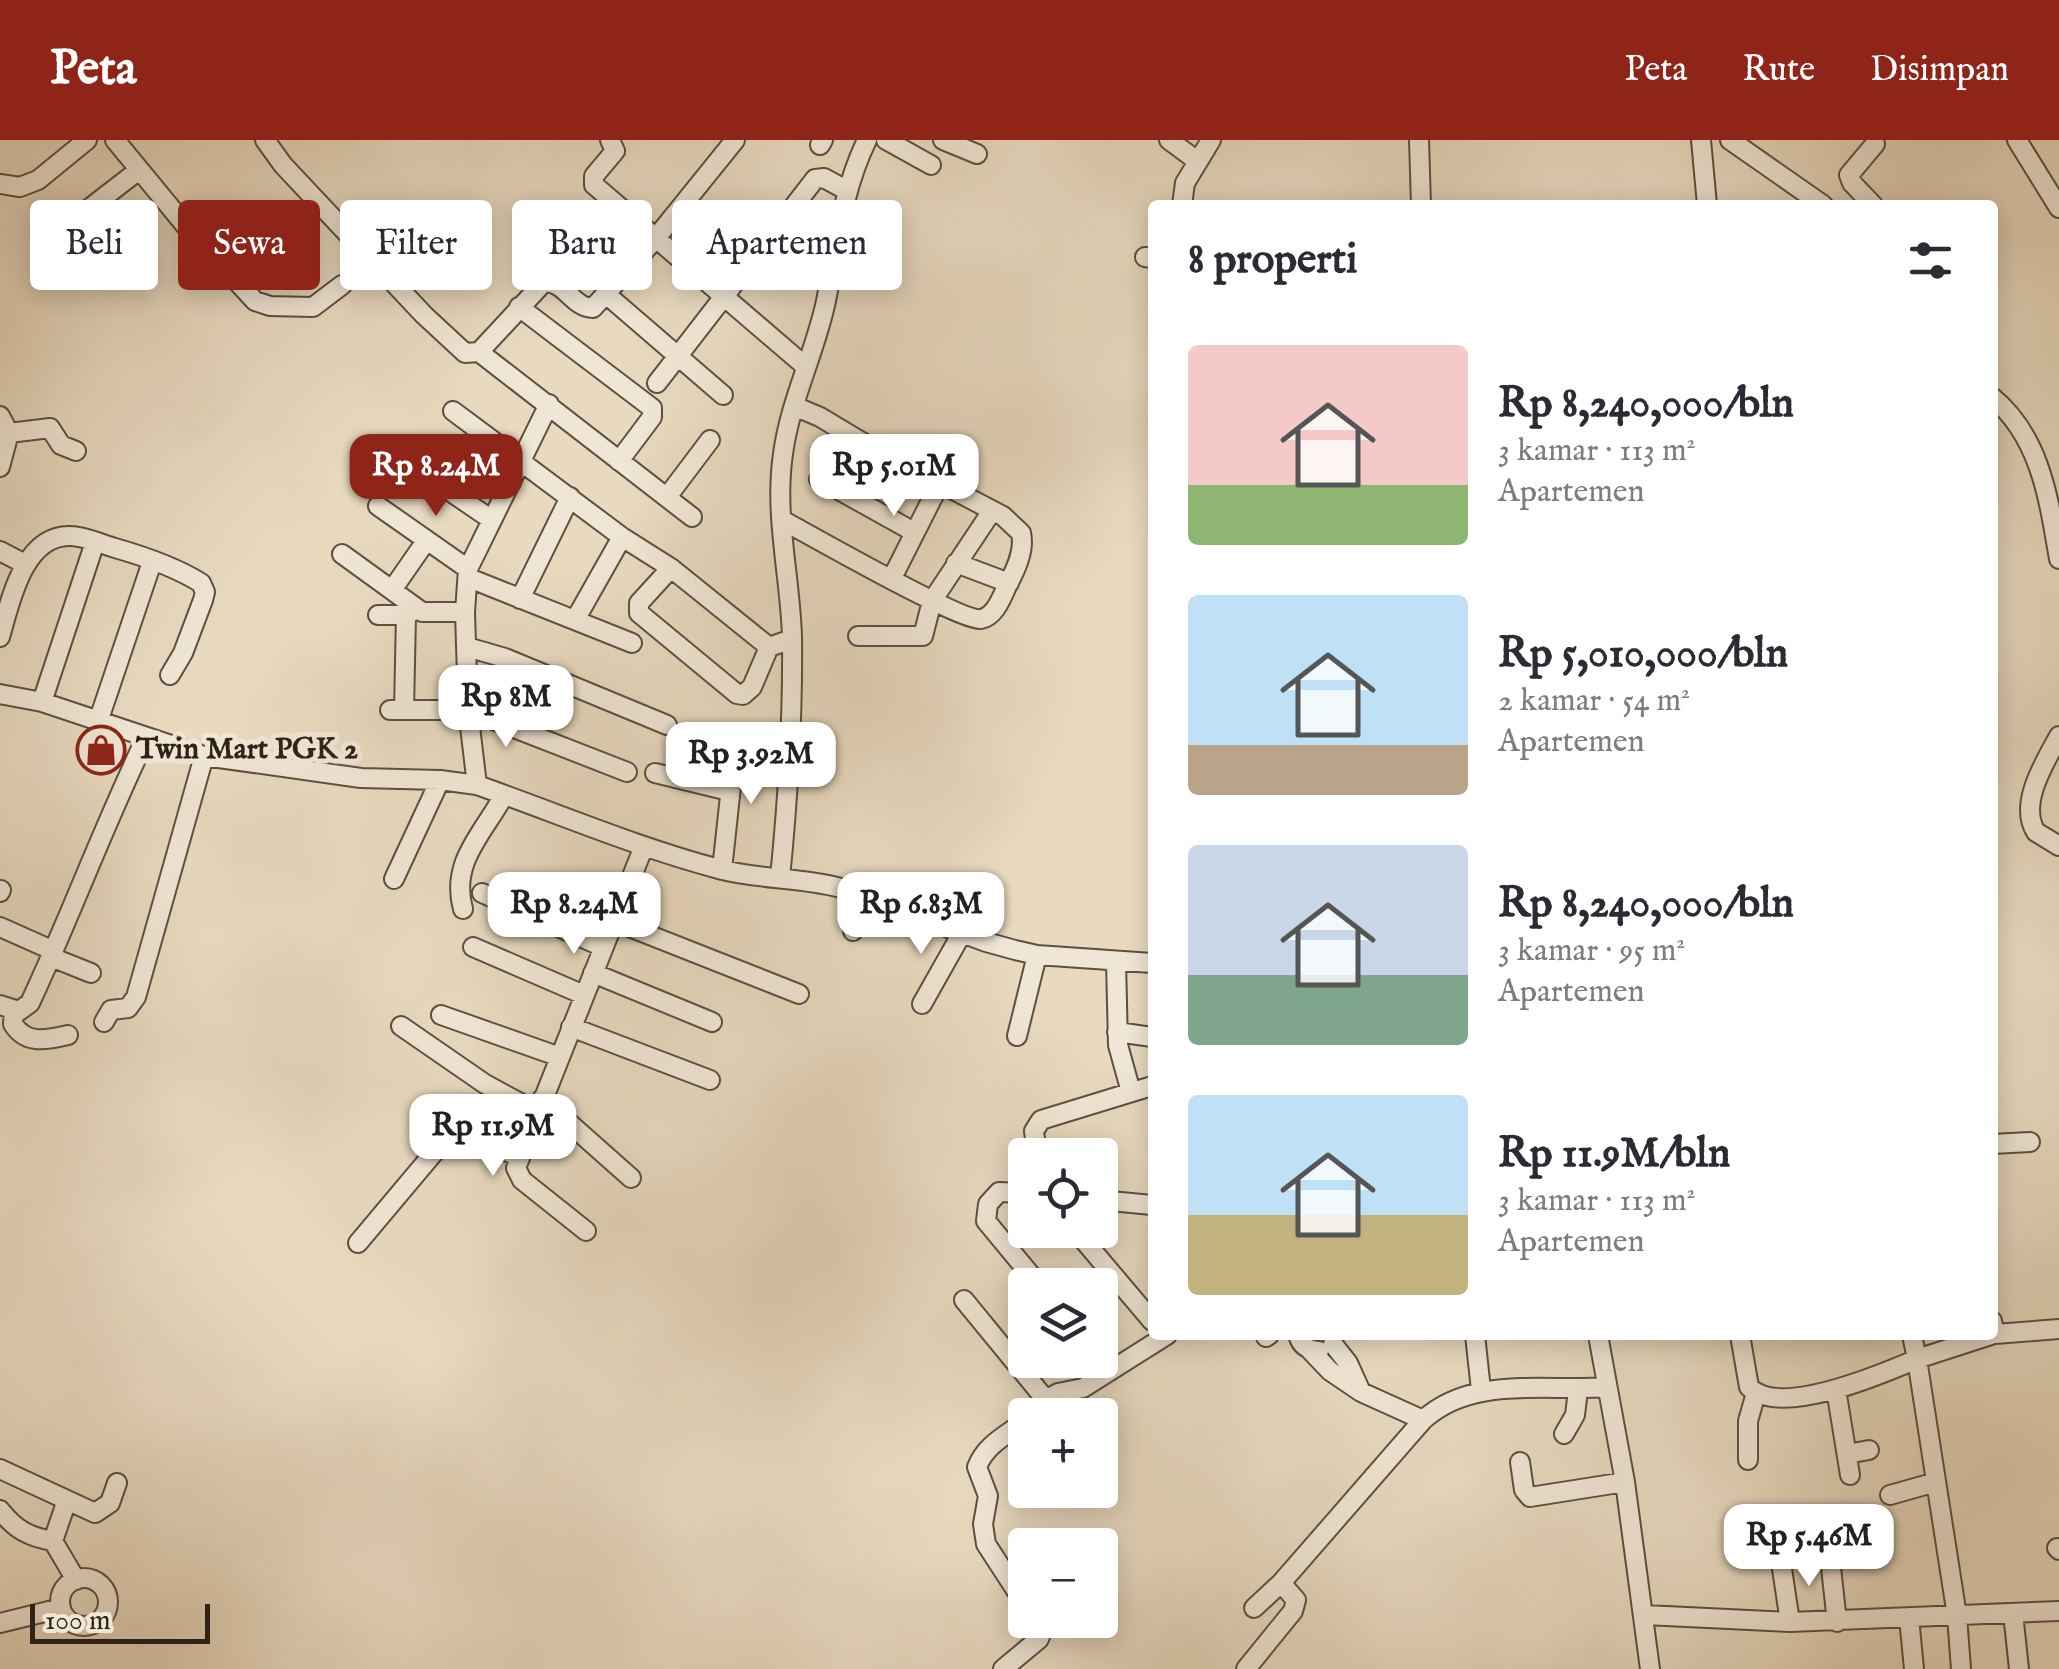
<!DOCTYPE html>
<html lang="id">
<head>
<meta charset="utf-8">
<style>
  :root { --surface:#fff; --page:#f2f2f3; --text:#2b2b33; --muted:#7c7c81; --accent:#8f2418 }
  body { margin:0; font-family:"IM FELL English",serif; background:var(--page); color:var(--text); height:100vh; display:flex; flex-direction:column; font-size:38px; white-space:nowrap }
  * { box-sizing:border-box; margin:0 }
  p { font-size:32px; color:var(--muted) }
  .icon { flex:none; width:55px; height:55px; fill:none; stroke:currentColor; stroke-width:2; stroke-linecap:round; stroke-linejoin:round }
  .map { position:relative; flex:1; overflow:hidden }
  .details { position:absolute; left:1148px; top:60px; width:850px; height:1140px; display:flex; flex-direction:column; background:var(--surface); border-radius:10px; box-shadow:0 5px 25px #0003 }
  .details>* { flex:none }
  .banner { position:absolute; left:30px; top:60px; width:950px; height:90px; display:flex; gap:20px }
  .fabs { position:absolute; left:1008px; top:998px; display:grid; gap:20px }
  .fabs a { display:grid; place-items:center; width:110px; height:110px; border-radius:10px; background:var(--surface); box-shadow:0 5px 25px #0003; font-size:50px }
  .scale { position:absolute; left:30px; bottom:25px; width:180px; box-sizing:border-box; padding-left:10px; border:5px solid #2f2317; border-top:0; font-size:28px; line-height:35px; white-space:nowrap; color:#2f2317; -webkit-text-stroke:8px #f0e6d5; paint-order:stroke }
  .price { position:absolute; translate:-50% -85px; padding:0 22px; border-radius:20px; background:#fff; color:#222; font-size:32px; line-height:65px; filter:drop-shadow(0 2px 5px #0008) }
  .price::after { content:''; position:absolute; left:50%; top:60px; width:30px; height:22px; margin-left:-15px; background:inherit; clip-path:polygon(0 0,100% 0,50% 100%) }
  .price.current { background:var(--accent); color:#fff }
  ul { padding:0; list-style:none }
  li { display:flex; align-items:center; gap:30px; height:250px; padding:0 40px }
  li span { display:grid; place-items:center; flex:none; width:280px; height:200px; border-radius:10px; color:#555 }
  li>.icon { margin-inline-start:auto }
  span .icon { width:120px; height:120px; fill:#fffc; stroke-width:1 }
  li b { font-size:42px }
  h2 { display:flex; justify-content:space-between; align-items:center; height:120px; padding:0 40px; font-size:42px }
  .pill { padding:0 35px; border-radius:10px; background:var(--surface); box-shadow:0 5px 25px #0003; font-size:35px; line-height:90px }
  .pill.current { background:var(--accent); color:#fff }
  header { display:flex; align-items:center; gap:60px; box-sizing:border-box; height:140px; padding:0 50px; background:var(--accent); color:#fff }
  header strong { font-size:48px }
  nav { display:flex; gap:55px; margin-inline-start:auto; font-size:35px }
  .map>svg:first-child { display:block }
  .lines { fill:none; stroke-linecap:round; stroke-linejoin:round }
  .minor-casing { stroke:#5d5041; stroke-width:22 }
  .minor { stroke:#f0e6d5; stroke-width:18 }
  .labels { text-anchor:middle; dominant-baseline:central; stroke-width:10; stroke-linejoin:round; paint-order:stroke }
  .poi-label { font-size:30px; font-weight:bold; fill:#2f2317; stroke:#f0e6d5; text-anchor:start }
</style>
</head>
<body>
<header>
<strong>Peta</strong>
<nav><a>Peta</a><a>Rute</a><a>Disimpan</a></nav>
</header>
<div class="map">
<svg width="2059" height="1529" viewBox="0 0 2059 1529">
  <rect width="100%" height="100%" fill="#e8d9bf"/>
  <filter id="stains"><feTurbulence type="fractalNoise" baseFrequency=".002" numOctaves="4"/><feColorMatrix values="0 0 0 0 .2 0 0 0 0 .09 0 0 0 0 .02 0 0 0 .5 -.17"/></filter>
  <radialGradient id="worn" r=".72"><stop offset=".6" stop-color="#630" stop-opacity="0"/><stop offset="1" stop-color="#630" stop-opacity=".3"/></radialGradient>
  <g class="lines">
    <g class="minor-casing">
      <path id="minor" d="M115,0L185,85L255,161L270,166L313,167L342,145
        M265,0L283,25L424,175L465,213L479,212L692,377
        M610,0L615,11L594,36V45L805,226
        M886,0L931,25
        M943,0L977,14
        M1169,0L1196,20
        M1419,0L1421,65
        M1701,0L1707,65
        M1730,0L1823,65
        M2017,0L2059,68
        M820,5L823,0
        M0,44L20,47L38,40L87,0
        M1182,65L1185,43L1211,0
        M1873,65L1852,43L1849,35L1875,4
        M86,71L139,30
        M1145,117L1152,118
        M607,155L723,255
        M519,167L652,268V277L619,321
        M479,212L544,142C565,141 573,168 593,168L656,98L735,0
        M657,243L815,39L824,38L846,50
        M1992,257C2041,297 2049,361 2059,419
        M453,271L622,397L671,428L769,507L792,499
        M0,276L9,293L0,327
        M9,293L50,288L61,305L76,311
        M413,326L492,380
        M819,339L914,392
        M667,357L710,300
        M378,366L468,429
        M782,380C810,395 962,482 981,479C996,476 1002,456 1008,444C1016,429 1025,410 1021,393L1003,376L860,301L820,277L794,266
        M0,411L25,424
        M342,414L422,472H465
        M956,423L1009,443
        M671,428L639,463V473L737,554L743,555L752,547L769,507
        M469,438L632,503
        M892,438L940,343
        M392,450L426,401
        M520,459L570,357
        M378,475H406L412,472
        M575,480L622,397
        M858,496H923L932,461L992,371
        M0,497C10,463 23,395 70,396C85,396 101,404 115,408C143,416 177,428 201,443L205,452L203,460L183,513L170,535
        M467,507L505,518L667,585
        M0,554L42,562L204,616L361,638L440,640L477,645C557,673 636,707 719,729C759,740 801,737 841,748L986,802L1015,810L1037,815L1152,823
        M42,562L95,402
        M390,570H468L627,632
        M404,570L406,475
        M98,582L152,422
        M2059,596C2045,622 2018,664 2036,692L2059,706
        M655,633L729,651
        M675,636L721,594
        M477,645L468,570L465,472L468,429L549,264
        M722,730L736,600
        M780,738C788,658 793,577 792,496C790,436 774,374 783,314C790,261 815,213 826,161C837,105 842,51 867,0
        M394,739L440,640
        M0,752L1,750
        M482,753L603,807
        M463,769C450,722 483,694 504,655
        M614,781L799,854
        M0,787L54,811
        M853,791L871,758
        M473,807L584,855
        M51,817L91,833
        M1116,821L1118,905L1131,952
        M593,833L712,882
        M922,864L962,793
        M0,865L19,871L30,863C71,775 104,685 146,598
        M14,870L13,884C26,905 47,900 68,895
        M441,875L560,917
        M104,882L111,870L128,868L136,857L204,616
        M401,886L485,944L537,972
        M571,887L710,940
        M1117,892L1152,897
        M1017,896L1037,815
        M542,959L631,1038
        M1992,1004L2030,1002
        M1037,1015L1034,991L1041,980L1152,946
        M1025,1053L999,1052L988,1064L986,1081L1039,1145
        M1100,1060L1152,1065
        M1075,1090L1152,1181
        M586,1091L522,1040L516,1028L644,706
        M358,1103L437,1009L456,993C479,992 499,1011 520,1017
        M964,1160L1046,1260L1058,1253L1083,1248L1167,1195
        M1992,1181L1995,1194L2059,1189
        M1298,1195C1301,1206 1308,1210 1319,1211
        M1475,1195L1481,1250
        M1598,1195L1625,1342L1650,1529
        M1740,1195L1749,1247C1780,1278 1882,1234 1917,1219L1912,1195
        M1266,1197L1269,1195
        M1333,1204L1348,1223L1361,1252L1423,1280
        M1310,1210L1330,1231L1361,1252
        M1836,1249L1850,1335
        M1025,1281C1007,1295 986,1304 977,1327L988,1356L983,1384L986,1404L1025,1464
        M1564,1294L1575,1275L1578,1250
        M1847,1314L1869,1310
        M1748,1320V1281L1756,1253
        M1520,1322L1524,1350L1530,1357L1625,1342
        M0,1329L95,1373L110,1363L117,1343
        M1890,1355L1936,1342
        M0,1370C16,1390 29,1397 53,1401L76,1440
        M1826,1382L1837,1482
        M53,1401L66,1363
        M2057,1408L2059,1410
        M1781,1422L1790,1482
        M60 1462a24 24 0 1 1 48 0a24 24 0 1 1-48 0Z
        M1254,1468L1281,1443L1423,1280C1472,1235 1545,1252 1607,1247
        M2013,1473L2019,1529
        M1645,1475L1790,1482L2059,1471
        M1909,1478L1914,1529
        M0,1483L61,1468
        M1003,1529L1039,1499L1042,1491L1036,1480
        M1246,1529L1293,1471L1296,1460L1281,1443
        M1961,1529L1957,1476L1917,1219L1991,1195"/>
    </g>
    <use href="#minor" class="minor"/>
  </g>
  <defs>
    <g id="shop-ring" transform="scale(2.5)"><circle r="9.5" fill="#f0e6d5" stroke="#8f2418" stroke-width="1.5"/><path d="M-5-2.5h2.3a2.7 3.5 0 0 1 5.4 0H5L5.5 6h-11ZM-1.5-2.5h3a1.5 2.3 0 0 0-3 0Z" fill="#8f2418"/></g>
  </defs>
  <g fill-rule="evenodd">
    <use href="#shop-ring" x="101" y="610"/>
  </g>
  <g class="labels">
    <g class="poi-label">
      <text x="136" y="610">Twin Mart PGK 2</text>
    </g>
  </g>
  <rect width="100%" height="100%" filter="url(#stains)"/>
  <rect width="100%" height="100%" fill="url(#worn)"/>
</svg>
<div class="fabs">
<a><svg class="icon" aria-label="locate" viewBox="0 0 24 24"><circle cx="12" cy="12" r="6"/><path d="M12 2v4M12 18v4M2 12h4M18 12h4"/></svg></a>
<a><svg class="icon" aria-label="layers" viewBox="0 0 24 24"><path d="M12 4l9 5-9 5-9-5zM3 14l9 5 9-5"/></svg></a>
<a>+</a>
<a>−</a>
</div>
<div class="scale">100 m</div>
<b class="price current" style="left:436px;top:379px">Rp 8.24M</b>
<b class="price" style="left:894px;top:379px">Rp 5.01M</b>
<b class="price" style="left:506px;top:610px">Rp 8M</b>
<b class="price" style="left:751px;top:667px">Rp 3.92M</b>
<b class="price" style="left:574px;top:817px">Rp 8.24M</b>
<b class="price" style="left:921px;top:817px">Rp 6.83M</b>
<b class="price" style="left:493px;top:1039px">Rp 11.9M</b>
<b class="price" style="left:1809px;top:1449px">Rp 5.46M</b>
<div class="banner">
<a class="pill">Beli</a>
<a class="pill current">Sewa</a>
<a class="pill">Filter</a>
<a class="pill">Baru</a>
<a class="pill">Apartemen</a>
</div>
<section class="details">
<h2>8 properti<svg class="icon" aria-label="filters" viewBox="0 0 24 24"><path d="M4 7h16M4 17h16"/><circle cx="9" cy="7" r="2"/><circle cx="15" cy="17" r="2"/></svg></h2>
<ul>
<li><span style="background:linear-gradient(#f6c9c9 70%,#8fb573 0)"><svg class="icon" aria-label="home" viewBox="0 0 24 24"><path d="M3 11l9-7 9 7M6 9v11h12V9"/></svg></span><div><b>Rp 8,240,000/bln</b><p>3 kamar · 113 m²</p><p>Apartemen</p></div></li>
<li><span style="background:linear-gradient(#bfe0f5 75%,#b9a48a 0)"><svg class="icon" aria-label="home" viewBox="0 0 24 24"><path d="M3 11l9-7 9 7M6 9v11h12V9"/></svg></span><div><b>Rp 5,010,000/bln</b><p>2 kamar · 54 m²</p><p>Apartemen</p></div></li>
<li><span style="background:linear-gradient(#c9d6e8 65%,#7fa58c 0)"><svg class="icon" aria-label="home" viewBox="0 0 24 24"><path d="M3 11l9-7 9 7M6 9v11h12V9"/></svg></span><div><b>Rp 8,240,000/bln</b><p>3 kamar · 95 m²</p><p>Apartemen</p></div></li>
<li><span style="background:linear-gradient(#bfe0f5 60%,#c2b280 0)"><svg class="icon" aria-label="home" viewBox="0 0 24 24"><path d="M3 11l9-7 9 7M6 9v11h12V9"/></svg></span><div><b>Rp 11.9M/bln</b><p>3 kamar · 113 m²</p><p>Apartemen</p></div></li>
</ul>
</section>
</div>
</body>
</html>
